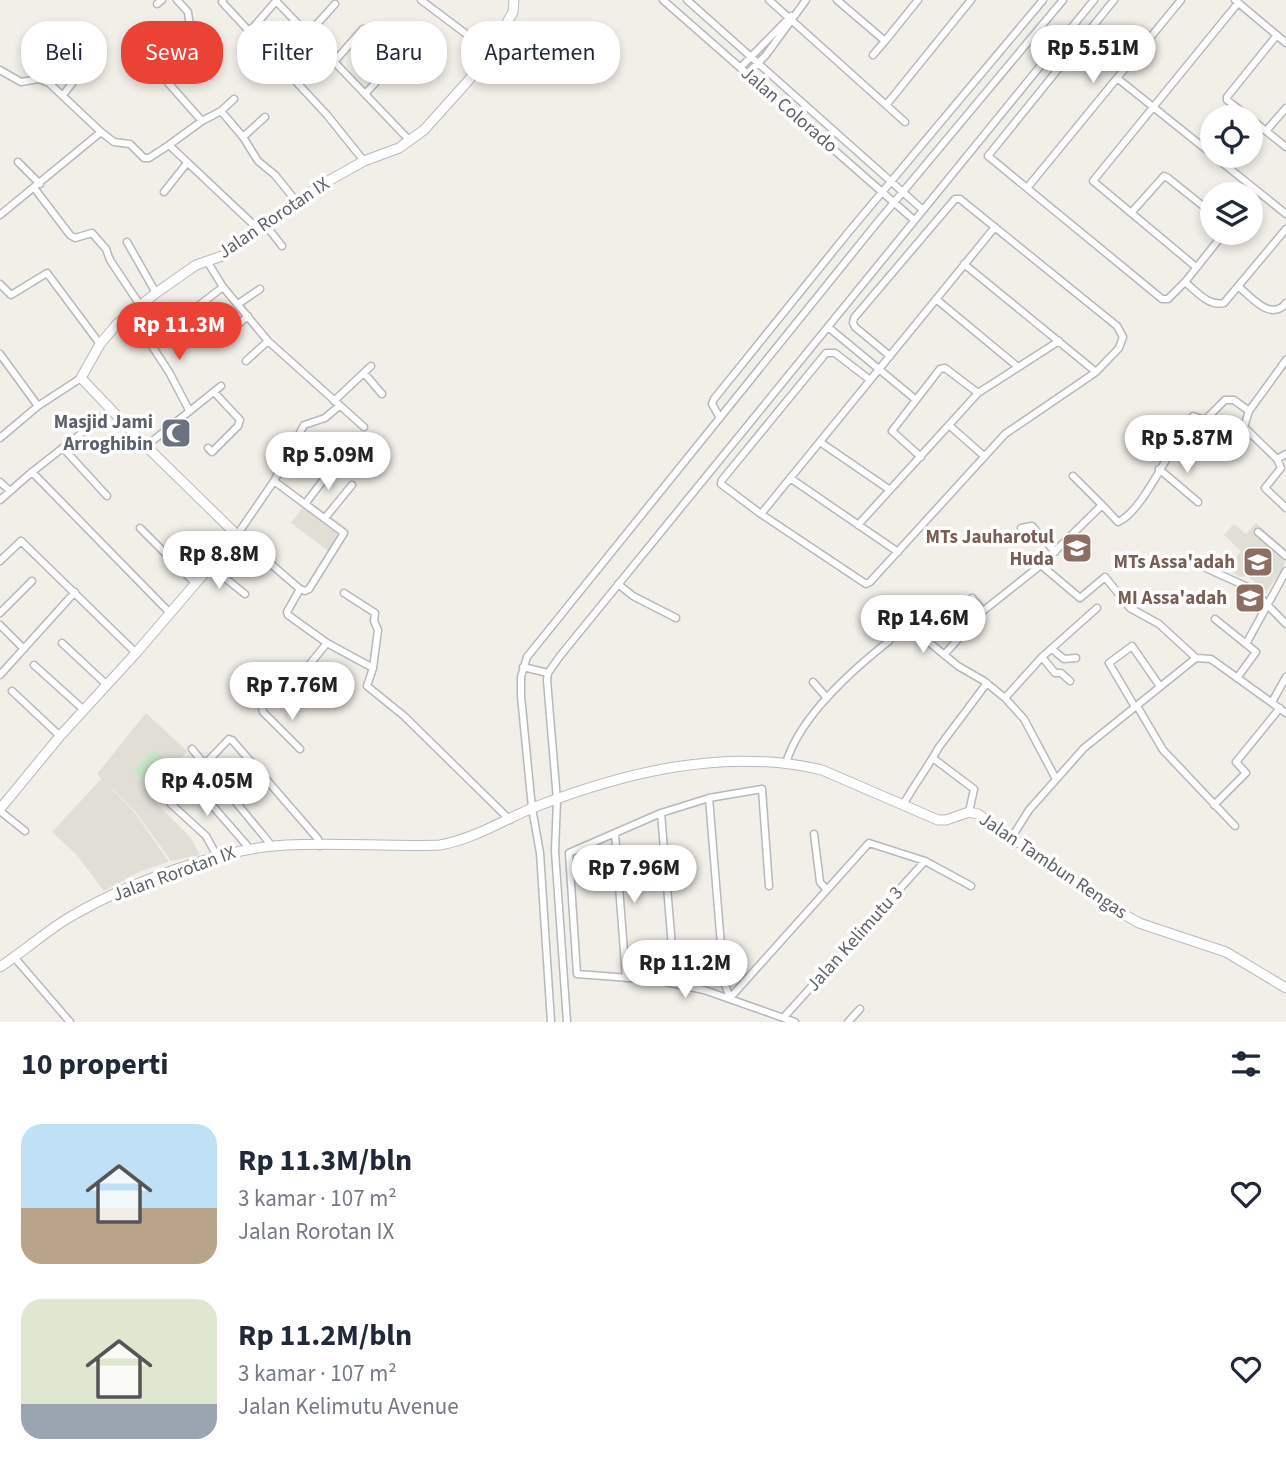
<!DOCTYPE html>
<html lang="id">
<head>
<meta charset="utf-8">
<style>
  :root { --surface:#fff; --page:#f2f2f3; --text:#1f2937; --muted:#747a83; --accent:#ea4335 }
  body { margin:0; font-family:"Source Sans 3",sans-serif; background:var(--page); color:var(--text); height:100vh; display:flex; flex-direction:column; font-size:26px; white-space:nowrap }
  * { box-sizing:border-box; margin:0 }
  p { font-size:23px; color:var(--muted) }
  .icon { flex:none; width:38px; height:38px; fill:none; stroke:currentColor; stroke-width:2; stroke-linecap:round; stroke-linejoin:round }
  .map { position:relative; height:1022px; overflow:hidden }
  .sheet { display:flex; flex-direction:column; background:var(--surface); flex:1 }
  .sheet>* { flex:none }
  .guide { position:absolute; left:21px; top:21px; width:700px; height:63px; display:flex; gap:14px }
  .tools { position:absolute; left:1200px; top:105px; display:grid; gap:14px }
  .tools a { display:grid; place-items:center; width:63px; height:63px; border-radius:50%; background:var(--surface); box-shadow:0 4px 10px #0003; font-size:35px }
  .price { position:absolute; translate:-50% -60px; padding:0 16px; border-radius:24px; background:#fff; color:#222; font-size:23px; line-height:46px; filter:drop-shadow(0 2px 4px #0008) }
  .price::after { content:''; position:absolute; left:50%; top:42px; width:21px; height:16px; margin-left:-10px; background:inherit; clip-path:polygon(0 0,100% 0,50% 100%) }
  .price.on { background:var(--accent); color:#fff }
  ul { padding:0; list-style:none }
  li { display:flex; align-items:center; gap:21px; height:175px; padding:0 21px }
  li span { display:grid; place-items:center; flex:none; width:196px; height:140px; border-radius:21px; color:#555 }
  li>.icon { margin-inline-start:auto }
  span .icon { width:84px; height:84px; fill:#fffc; stroke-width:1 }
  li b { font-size:30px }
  h2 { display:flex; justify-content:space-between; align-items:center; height:84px; padding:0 21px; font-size:30px }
  .tag { padding:0 24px; border-radius:28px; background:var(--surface); box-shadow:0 4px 10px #0003; font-size:24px; line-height:63px }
  .tag.on { background:var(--accent); color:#fff }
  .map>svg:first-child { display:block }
  .education { fill:#e1ded6 }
  .pitch { fill:#c5e8c5 }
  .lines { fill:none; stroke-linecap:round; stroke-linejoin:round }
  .street-casing { stroke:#b5b8bc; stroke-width:9 }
  .secondary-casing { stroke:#b6babf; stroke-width:11 }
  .street { stroke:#fff; stroke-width:6 }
  .secondary { stroke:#fff; stroke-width:9 }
  .labels { text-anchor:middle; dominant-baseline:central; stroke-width:7; stroke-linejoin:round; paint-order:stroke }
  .street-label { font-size:19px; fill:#5f6368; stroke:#fff }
  .worship-label { font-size:19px; font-weight:bold; fill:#5b616d; stroke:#fff; text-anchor:end }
  .education-label { font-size:19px; font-weight:bold; fill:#785e54; stroke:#fff; text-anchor:end }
</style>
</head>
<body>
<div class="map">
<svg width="1286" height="1022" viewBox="0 0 1286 1022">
  <rect width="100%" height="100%" fill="#f1efe8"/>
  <path class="education" d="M308,500L347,528L330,552L291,523Z
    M1256,523L1286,549L1284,567L1266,592L1248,576L1239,577L1227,567L1241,551L1224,535L1234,524L1246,534Z
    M146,713L187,751L149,796L191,838L200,855L171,861L135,811L104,781L135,813L169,862L141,871L104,891L76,854L52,832L101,779L97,774Z"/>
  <path class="pitch" d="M153,750L168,762L148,784L134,772Z"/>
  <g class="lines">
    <g class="street-casing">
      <path id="street" d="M177,0L188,12L189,20
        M223,0L222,2L327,115L364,161
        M421,0L490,52
        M663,0L914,220
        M687,0L923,210
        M769,0L905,122
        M837,0L885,41L918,0
        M1114,0L988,156L1162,299H1168L1185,282L1224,233
        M1235,0L1286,43
        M276,1L410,141
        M157,4L162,0
        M250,31L277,0
        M308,34L335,4
        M873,55L885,41
        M334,62L363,29
        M131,66L140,59H147L202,121
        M741,67L791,16
        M0,70L21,82L39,79L49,83L101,132L114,142L130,144L144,158H149L169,145L257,228
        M748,73L766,55L806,0
        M1117,78L1213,155
        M365,94L402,54
        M63,95L74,81
        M887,104L971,0
        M221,111L234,99
        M1249,117L1227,100V97L1277,35
        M1251,119L1286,147
        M1266,131L1286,108
        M243,137L265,117
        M169,145L202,121L221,111L243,137L258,161L275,175L296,201
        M1214,156L1286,214
        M18,162L40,184
        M1027,188L1181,0
        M35,189L70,235L75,238L92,233L106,249L110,260L140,305L155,333L150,338V343L169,372L189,410
        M164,192L187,163
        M1131,213L1164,176L1168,178L1213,214
        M0,215L101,132
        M264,223L282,246
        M127,242L156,293
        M207,261L223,287L268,341L364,427
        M964,264L1096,372
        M1196,267L1093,181L1238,3
        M1185,282C1196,291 1209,307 1224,303L1286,229
        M0,284L11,295L47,273L100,344
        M1238,286C1251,297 1271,322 1286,303
        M936,299L1018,367
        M238,304L260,289
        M828,327L915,399
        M155,333L181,319L223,287
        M224,336L248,316
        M0,354L38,406
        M246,361L268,341
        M364,373L382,394
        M870,380L835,353H826L722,480L721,484L761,514L866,584L870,582L1005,434L1096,372L1119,348L1123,337L1117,326L960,199H955L854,318L853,323L855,327L890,356
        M334,401L371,366
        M339,406L325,418L304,425L274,481L237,535L300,589L287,612L288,615L327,643L373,668L367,686L404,716L510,820
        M1249,411L1286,360
        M720,418L712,404L714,399L847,234L1043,0
        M950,426L984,456
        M0,438L38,406L81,378
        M820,442L890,490
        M146,446L221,386
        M63,448L107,496
        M208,448L212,452L238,426L240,420L214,392
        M921,457L892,431L940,369L945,368L978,393
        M1277,459L1281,468L1265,488L1286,508
        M1159,469L1198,502
        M32,472L169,612
        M1073,476L1102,505
        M790,478L898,552
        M274,481L344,533L309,589L305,591L300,589
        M0,482L10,491
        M0,500L32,472L111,410
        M305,504L331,470
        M761,514L995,227
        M325,518L352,485
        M858,525L978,393L1059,341
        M140,528L195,583
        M1021,528L1032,526L1055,552
        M1258,532L1286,556
        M1188,560L1252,589L1286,624
        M0,561L21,541L136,653
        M1041,565L1080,598L1105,577L1130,608L1159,624L1196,658L1211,659L1286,713
        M210,566L245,594
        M618,584L633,596L676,618
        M344,593L375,613L374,621L378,630L373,668
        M972,598L983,611
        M0,613L32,581
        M1215,619L1256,652L1237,678
        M0,625L24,649
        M62,643L107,685
        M1246,644L1286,571
        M1052,649L1064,659L1076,658
        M944,655L983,611L1041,565L1102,505L1118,522C1144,511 1173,441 1193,416L1205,420L1225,400H1234L1249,411L1244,427L1277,459L1286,454
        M1042,657L1055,673H1061L1070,681
        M34,665L84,710
        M523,667L548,673
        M0,675L75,592
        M813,682L827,698
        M12,691L60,736
        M1005,698L1042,657L1097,608
        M1272,702L1286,677
        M1137,706L1163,750L1235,826
        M1135,707L1109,663L1132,646L1159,685
        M192,749L272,846
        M300,749L263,712L262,708L266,703L287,692L327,643
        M934,759L974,789L969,812
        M786,763C800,716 851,671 889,641L884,633L903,621L958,666L984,681L1005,698L1024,719L1056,779
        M205,764L229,739L232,740L318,839L320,846
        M204,796L250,849
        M709,798L724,982L730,998L869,843L925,861L971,886
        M171,804L206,836L217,856
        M903,805C914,785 928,767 939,747L987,683
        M1214,805L1246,773L1236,762L1280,708
        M0,811L25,831
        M661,813L675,984
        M615,834L626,978
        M814,834L820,882L827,890
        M1012,837L1029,810L1084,748L1196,658
        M769,886L762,789L709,798L661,813L569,853L577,974L656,980L704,990L795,1022
        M14,957L70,1022
        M784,1017L925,861
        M551,1022L540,853L532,808L521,696V677L527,657L876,224L1063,0
        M567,1022L555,851L557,800L547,680L548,673L560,656L1094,0
        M848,1022L860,1009"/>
    </g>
    <g class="secondary-casing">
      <path id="secondary" d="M0,809L60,736L136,653L237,535L146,446L81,378L100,344L117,324L156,293L196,265L225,255L257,228L323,184L364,161L399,148L424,130L468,81L490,52L513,12L514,0
        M0,967C24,951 45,932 70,917C126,884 221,848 286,845C337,842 389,847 440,845C474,839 503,820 535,807C625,772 726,747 822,770L938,820H946L969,812L978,814L1118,911L1139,923L1226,952L1286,988"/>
    </g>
    <use href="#street" class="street"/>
    <use href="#secondary" class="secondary"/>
  </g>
  <defs>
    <g id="mosque-square" transform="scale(1.575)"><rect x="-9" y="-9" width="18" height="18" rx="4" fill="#6b7280" stroke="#fff"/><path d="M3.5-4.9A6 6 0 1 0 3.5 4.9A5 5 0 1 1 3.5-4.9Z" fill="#fff"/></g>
    <g id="school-square" transform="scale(1.575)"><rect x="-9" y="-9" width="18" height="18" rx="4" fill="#8d6e63" stroke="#fff"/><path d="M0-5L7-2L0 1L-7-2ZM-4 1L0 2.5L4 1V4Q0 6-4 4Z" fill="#fff"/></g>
  </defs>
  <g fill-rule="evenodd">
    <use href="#mosque-square" x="176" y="433"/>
    <use href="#school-square" x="1077" y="548"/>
    <use href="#school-square" x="1258" y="562"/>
    <use href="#school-square" x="1250" y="598"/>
  </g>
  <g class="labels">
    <g class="street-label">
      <text transform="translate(789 110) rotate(41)">Jalan Colorado</text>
      <text transform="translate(274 218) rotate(-34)">Jalan Rorotan IX</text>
      <text transform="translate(1053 866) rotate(34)">Jalan Tambun Rengas</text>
      <text transform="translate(174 874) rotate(-20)">Jalan Rorotan IX</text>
      <text transform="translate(855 939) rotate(-48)">Jalan Kelimutu 3</text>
    </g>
    <g class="worship-label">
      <text x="153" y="422">Masjid Jami<tspan x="153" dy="22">Arroghibin</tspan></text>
    </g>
    <g class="education-label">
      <text x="1054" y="537">MTs Jauharotul<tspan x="1054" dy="22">Huda</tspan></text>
      <text x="1235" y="562">MTs Assa'adah</text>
      <text x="1227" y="598">MI Assa'adah</text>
    </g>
  </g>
</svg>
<div class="tools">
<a><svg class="icon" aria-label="locate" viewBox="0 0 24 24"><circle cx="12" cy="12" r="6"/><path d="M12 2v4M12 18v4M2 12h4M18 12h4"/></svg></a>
<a><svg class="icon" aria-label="layers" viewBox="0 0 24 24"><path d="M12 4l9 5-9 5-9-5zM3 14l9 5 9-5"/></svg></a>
</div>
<b class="price" style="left:1093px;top:85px">Rp 5.51M</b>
<b class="price on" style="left:179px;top:362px">Rp 11.3M</b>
<b class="price" style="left:1187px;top:475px">Rp 5.87M</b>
<b class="price" style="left:328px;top:492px">Rp 5.09M</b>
<b class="price" style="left:219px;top:591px">Rp 8.8M</b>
<b class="price" style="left:923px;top:655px">Rp 14.6M</b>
<b class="price" style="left:292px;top:722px">Rp 7.76M</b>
<b class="price" style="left:207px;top:818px">Rp 4.05M</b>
<b class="price" style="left:634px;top:905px">Rp 7.96M</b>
<b class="price" style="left:685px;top:1000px">Rp 11.2M</b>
<div class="guide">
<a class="tag">Beli</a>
<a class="tag on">Sewa</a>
<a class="tag">Filter</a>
<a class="tag">Baru</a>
<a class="tag">Apartemen</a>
</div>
</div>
<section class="sheet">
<h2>10 properti<svg class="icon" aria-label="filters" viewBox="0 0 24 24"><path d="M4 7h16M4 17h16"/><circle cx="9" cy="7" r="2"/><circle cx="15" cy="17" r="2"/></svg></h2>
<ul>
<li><span style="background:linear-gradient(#bfe0f5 60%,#b9a48a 0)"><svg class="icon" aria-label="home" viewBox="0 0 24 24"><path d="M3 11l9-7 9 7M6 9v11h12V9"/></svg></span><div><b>Rp 11.3M/bln</b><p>3 kamar · 107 m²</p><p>Jalan Rorotan IX</p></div><svg class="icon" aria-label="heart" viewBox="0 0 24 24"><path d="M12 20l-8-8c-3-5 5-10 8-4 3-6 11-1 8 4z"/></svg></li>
<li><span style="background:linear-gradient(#dfe7d0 75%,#9aa5b1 0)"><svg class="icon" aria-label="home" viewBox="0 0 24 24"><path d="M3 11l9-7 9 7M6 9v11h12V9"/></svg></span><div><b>Rp 11.2M/bln</b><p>3 kamar · 107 m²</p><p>Jalan Kelimutu Avenue</p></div><svg class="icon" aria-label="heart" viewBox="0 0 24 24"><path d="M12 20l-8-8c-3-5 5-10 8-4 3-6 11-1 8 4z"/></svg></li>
</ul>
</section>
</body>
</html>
